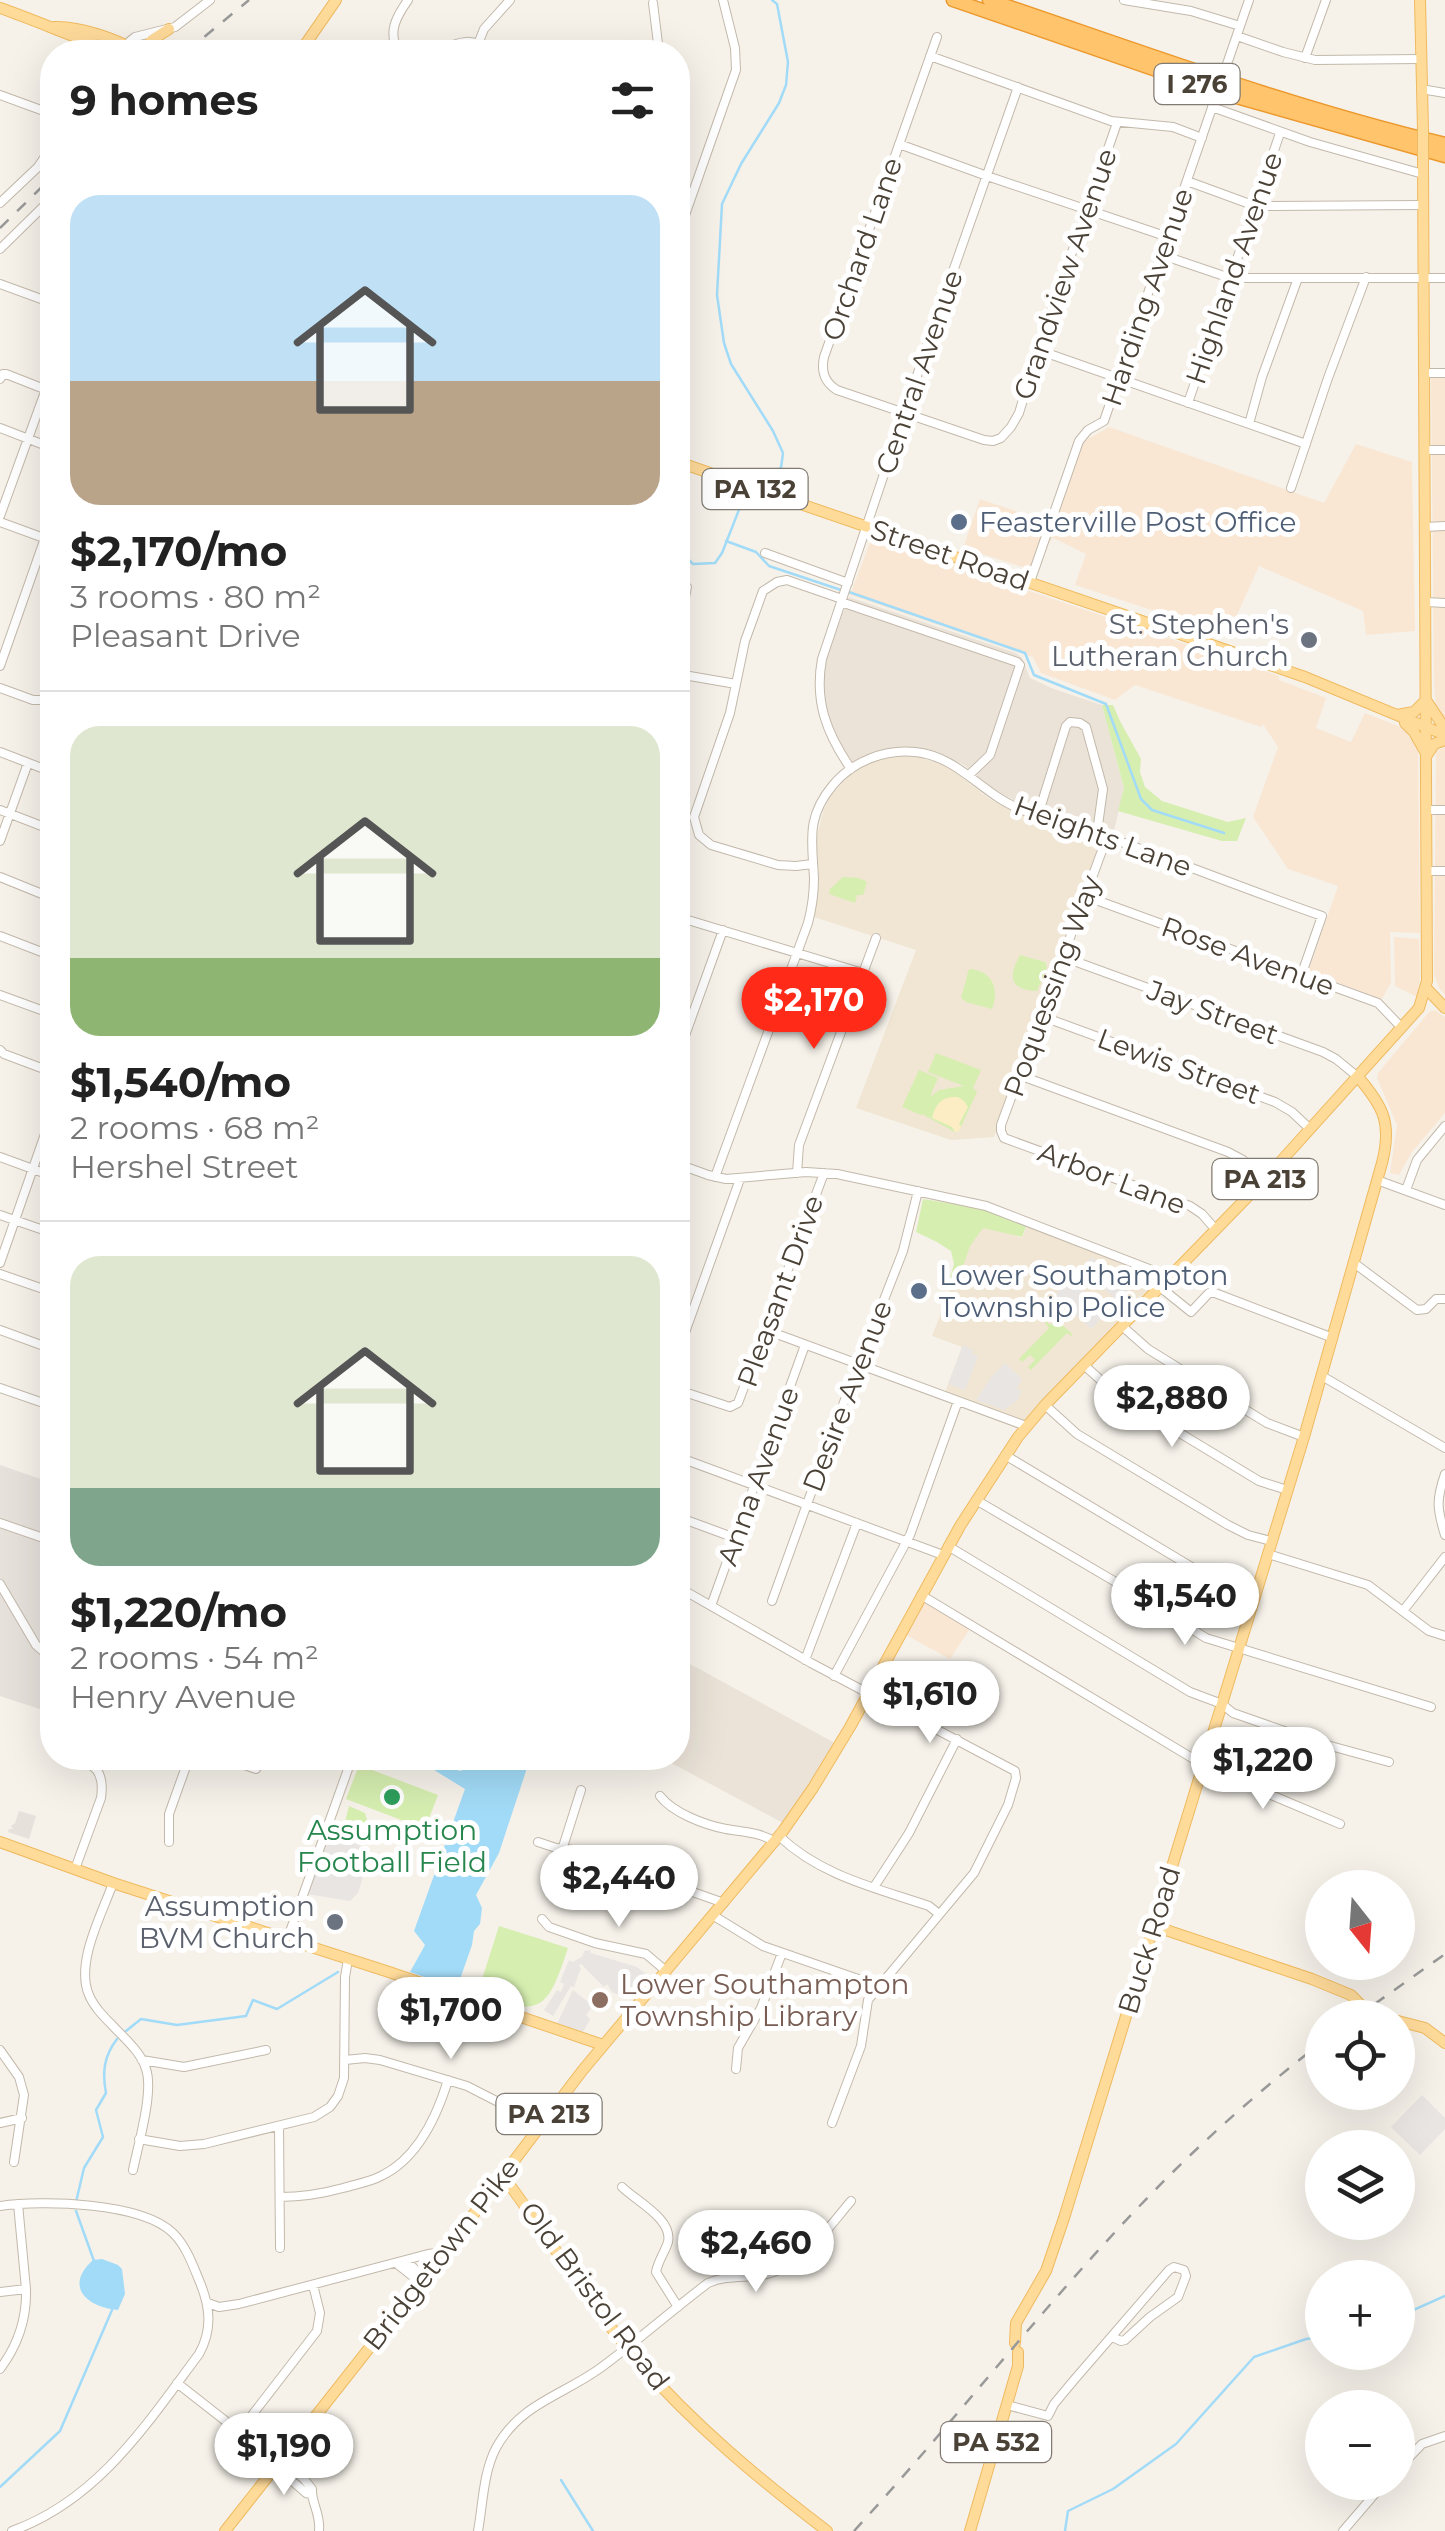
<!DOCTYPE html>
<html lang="en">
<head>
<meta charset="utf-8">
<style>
  :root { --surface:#fff; --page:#f2f2f2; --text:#222; --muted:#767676; --line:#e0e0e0; --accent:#ff2a18 }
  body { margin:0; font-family:Montserrat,sans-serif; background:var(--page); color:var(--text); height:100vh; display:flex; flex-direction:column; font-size:38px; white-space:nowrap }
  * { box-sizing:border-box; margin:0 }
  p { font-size:32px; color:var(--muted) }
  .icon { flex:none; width:55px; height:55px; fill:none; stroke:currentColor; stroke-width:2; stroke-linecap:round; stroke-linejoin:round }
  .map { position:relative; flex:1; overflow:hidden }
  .sheet { position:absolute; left:40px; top:40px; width:650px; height:1730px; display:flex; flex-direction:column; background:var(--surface); border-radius:40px; box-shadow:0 10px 40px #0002 }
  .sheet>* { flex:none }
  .needle { width:65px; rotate:163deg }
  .buttons { position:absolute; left:1305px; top:1870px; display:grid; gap:20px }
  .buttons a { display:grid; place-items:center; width:110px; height:110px; border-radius:50%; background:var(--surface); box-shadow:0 10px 40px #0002; font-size:50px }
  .price { position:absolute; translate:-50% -85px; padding:0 22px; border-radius:35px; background:#fff; color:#222; font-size:32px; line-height:65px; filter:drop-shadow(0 2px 5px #0008) }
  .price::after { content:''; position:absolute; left:50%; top:60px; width:30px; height:22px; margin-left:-15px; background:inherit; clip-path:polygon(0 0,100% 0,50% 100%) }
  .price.on { background:var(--accent); color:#fff }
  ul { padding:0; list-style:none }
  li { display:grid; align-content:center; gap:20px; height:530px; padding:0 30px }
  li+li { border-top:2px solid var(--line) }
  li span { display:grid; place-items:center; height:310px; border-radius:30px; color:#555 }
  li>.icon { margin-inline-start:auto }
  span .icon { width:180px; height:180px; fill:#fffc; stroke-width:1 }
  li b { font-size:42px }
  h2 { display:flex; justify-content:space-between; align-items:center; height:120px; padding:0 30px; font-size:42px }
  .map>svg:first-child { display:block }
  .residential { fill:#ebe3d8 }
  .commercial { fill:#f9e7d4 }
  .industrial { fill:#e6e1db }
  .education { fill:#f1e6d3 }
  .green { fill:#d6eeb0 }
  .sand { fill:#fdedc4 }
  .parking { fill:#e8e5e2 }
  .water { fill:#a2dbf7 }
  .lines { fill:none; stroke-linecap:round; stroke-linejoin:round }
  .stream { stroke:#a2dbf7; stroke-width:2.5 }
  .minor-casing { stroke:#c3b9ab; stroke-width:10 }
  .major-casing { stroke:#efba5f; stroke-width:12 }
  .highway-casing { stroke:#ec992e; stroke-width:15 }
  .minor { stroke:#fff; stroke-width:8 }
  .major { stroke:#ffdb9a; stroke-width:10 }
  .highway { stroke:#ffc46c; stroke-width:12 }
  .rail { stroke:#999; stroke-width:2.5; stroke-dasharray:12 12; stroke-linecap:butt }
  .minor-bridge-casing { stroke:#c3b9ab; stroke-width:10; stroke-linecap:butt }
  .major-bridge-casing { stroke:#efba5f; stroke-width:12; stroke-linecap:butt }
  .minor-bridge { stroke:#fff; stroke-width:8 }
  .major-bridge { stroke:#ffdb9a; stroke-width:10 }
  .service-dot { fill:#5c6f8a; stroke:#fff; stroke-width:4 }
  .worship-dot { fill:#6b7280; stroke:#fff; stroke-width:4 }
  .leisure-dot { fill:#2e9e5b; stroke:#fff; stroke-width:4 }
  .education-dot { fill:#8d6e63; stroke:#fff; stroke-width:4 }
  .labels { text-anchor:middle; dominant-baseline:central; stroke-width:10; stroke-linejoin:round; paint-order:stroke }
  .shield { fill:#fff; stroke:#817b73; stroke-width:2.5 }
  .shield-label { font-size:25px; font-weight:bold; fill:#4b4237 }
  .street-label { font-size:28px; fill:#4b4237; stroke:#fff }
  .service-label { font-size:28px; fill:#4e5e75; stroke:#fff; text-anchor:start }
  .worship-label { font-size:28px; fill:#5b616d; stroke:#fff; text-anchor:end }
  .leisure-label { font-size:28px; fill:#27864d; stroke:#fff }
  .education-label { font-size:28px; fill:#785e54; stroke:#fff; text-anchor:start }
</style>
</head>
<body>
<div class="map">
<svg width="1445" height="2531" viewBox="0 0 1445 2531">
  <rect width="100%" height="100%" fill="#f6f2ea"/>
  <path class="residential" d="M849,597L1016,653L1022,658L1030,678L1054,689L1102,705L1124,788L1113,835L1014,804L1015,801L990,787L964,765L937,752L905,747L888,749L853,763L833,732L823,696V674L828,653Z
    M679,1658L835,1743L785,1824L662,1758H678Z"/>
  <path class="commercial" d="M1431,376H1445V724L1436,705L1434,685Z
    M1109,427L1324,503L1356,444L1412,462L1415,631L1366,635L1363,611L1259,566L1228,635L1075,585L1086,554L1053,538L1029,569L963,548L980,499L1055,524L1083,442Z
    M872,537L1279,676V680L1326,698L1316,728L1351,742L1365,713L1403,728L1418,749L1420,933L1390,932L1391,982L1382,999L1308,972L1338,886L1288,869L1253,817L1278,747L1263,724L1261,727L1135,685L1115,700L1041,673L1033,657L850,595Z
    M1445,747V995L1439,988L1434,974L1436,751Z
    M1394,937L1419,939L1420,980L1417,997L1395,986Z
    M1435,1010L1445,1017V1113L1412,1152L1399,1175L1390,1173L1397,1125L1377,1078L1378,1073L1429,1012Z
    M925,1600L971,1627L950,1659L906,1635Z"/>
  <path class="industrial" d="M0,1465L52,1483V1713L0,1696Z
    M19,1811L36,1816L29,1839L8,1832L9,1829H13L11,1826L15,1823Z"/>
  <path class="education" d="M906,756L919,757L949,767L988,798L1008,808L1103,840L994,1137L951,1140L856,1108L916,950L814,917L819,878L816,839L824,809L830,797L847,778L862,767L880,759Z
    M977,1221L1022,1238L1028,1224L1165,1278L1026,1421L945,1392L962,1347L932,1336Z"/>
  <path class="green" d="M1102,705H1113L1120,721L1141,759L1140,772L1145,787L1162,801L1228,822L1246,818L1237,841H1222L1118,811L1124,788Z
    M843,877L859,878L867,882L863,895H857L855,903L829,894L830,889Z
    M1020,955L1045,962L1047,967L1037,991C1009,990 1008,976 1020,955Z
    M969,969C992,970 1000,989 992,1009L966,1002L961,998Z
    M936,1053L981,1070L973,1088L977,1092L959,1131L955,1132L922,1114L921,1115L902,1107L919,1070L938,1078L930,1097L939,1090L964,1086L928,1072Z
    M923,1199L979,1208L1027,1224L1022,1237L983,1228L970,1246L957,1283L949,1282L954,1264L951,1251L937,1242L916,1232Z
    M1056,1319L1073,1335L1071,1336L1067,1333L1031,1370L1028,1367L1035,1360L1030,1355L1022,1362L1019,1359L1049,1328L1045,1323L1046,1321L1050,1325Z
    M359,1765L438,1795L425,1829L346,1799Z
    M349,1806L365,1813L368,1823L362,1835L344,1826Z
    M499,1926L568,1948C547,2011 542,2017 477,1995Z"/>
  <path class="sand" d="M958,1097L964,1101L968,1107L959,1124L961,1126L959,1131L955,1132L952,1127L932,1118C936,1103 942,1096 958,1097Z"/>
  <path class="parking" d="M1092,1257L1127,1291L1117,1301L1082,1267Z
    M1071,1278L1107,1313L1091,1329L1055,1295Z
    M963,1345L973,1350L972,1353L978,1356L965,1390L948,1384Z
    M1005,1363L1022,1379L1017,1388L1021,1391L1018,1400L1004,1410L976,1400L992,1376Z
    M329,1833L371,1850L358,1893L350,1901L307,1894Z
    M590,1950L591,1953L637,1967L646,1974L629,1995L620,1999L619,1995L612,1992L607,1984L604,1987L581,1964L579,1966L581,1968L574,1987L571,1986L553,2016L544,2010L557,1990L561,1992L564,1984L560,1982L569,1960L573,1962L583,1956L584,1951Z
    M573,1990L593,2006L586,2015L590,2019L582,2034L557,2024Z
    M1422,2095L1445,2118V2129L1420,2155L1391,2127Z"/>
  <path class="water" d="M405,1758H431L460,1771C482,1764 503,1752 526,1761V1771L499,1853L476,1895L482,1908L480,1924L474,1931L472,1945L457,1988L410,1972L425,1945L414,1931L465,1789L434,1770Z
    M102,2259L118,2265L122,2269L125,2294L118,2310C86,2307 64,2286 93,2260Z"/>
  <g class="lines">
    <path class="stream" d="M763,476L781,468L783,453L773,431L731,364L724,343L717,295L722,204L741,164L779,103L786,85L788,62L777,4L772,0
      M726,541L756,552L769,566L841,590
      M678,555H684L693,564L715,563L722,553L744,497
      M849,592L1025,653L1034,675L1106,704L1141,799L1152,810L1224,833
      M126,2031L141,2019L177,2025L246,2016L253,2000L277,2009L338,1972
      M76,2202L84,2168L103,2137L96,2110L106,2093C102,2072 104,2056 117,2039
      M76,2211L94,2261
      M1398,2317L1445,2296
      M561,2480L593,2531
      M0,2487L60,2431L112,2310
      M1065,2531L1068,2511L1113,2489L1176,2444L1254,2357L1306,2339L1322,2337"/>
    <g class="minor-casing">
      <path id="minor" d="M1124,0L1191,11L1240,26
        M653,3L659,52
        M1237,36L1283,52L1315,60L1420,59
        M937,37L824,357C821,371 824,382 837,390L984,440L993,441L1001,438L1011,427L1019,413L1038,350L1117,123
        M478,44L484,29L510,0
        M125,52L130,41L135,37L175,27L210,0
        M399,52C387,33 396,17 408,0
        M440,52C459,40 473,37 492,52
        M930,56L1111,121L1173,127L1202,138
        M1305,58L1326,0
        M1227,64L1249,0
        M1421,89L1445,93
        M0,95L52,114
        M1212,107L1310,142L1423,174
        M899,144L987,176L1168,237
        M1187,181L1247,203L1265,206L1422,205
        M0,203L38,167L52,146
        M678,235L736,70L735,48L723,0
        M0,249L52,198
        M1162,255L1230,278H1445
        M0,284L52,303
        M1038,350L1306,444
        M1423,373H1445
        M0,379L3,374H6L52,392
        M1188,403L1280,133
        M1249,424L1262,377L1298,278
        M0,428L52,448
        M1424,450H1445
        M1291,488L1328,378L1366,277
        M0,516L46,389
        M0,522L52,541
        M1425,527L1445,526
        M765,553L848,583
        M1030,582L1079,441L1088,430L1104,421L1215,99
        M678,584L681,582L687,587L678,632
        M841,602L1017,662L1020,665L990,755L969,775
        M1426,602L1445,603
        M0,666L52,518
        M678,674L736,684
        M0,688L33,700H52
        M0,752L52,772
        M851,769C827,734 814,702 822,659L933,328L1018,87
        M0,810L52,830
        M1426,810H1445
        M1038,815L1066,726L1070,722L1080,723L1086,727L1103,789L1098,825L1100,835
        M1107,837L1001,1125V1131L1004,1138L1190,1206L1202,1214L1216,1230
        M0,841L28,763
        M812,864L796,866L778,865L711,845L699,835L694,817L730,713L745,641L763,591L777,582L787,580L842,599
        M1426,871H1445
        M0,877L52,898
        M1085,896L1378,1003L1402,1028
        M678,917L863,973
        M0,936L52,956
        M1063,957L1323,1052L1336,1059L1358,1077
        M0,995L52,1014
        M1041,1016L1275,1102L1292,1112L1310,1129
        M0,1050L4,1054L52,1072
        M678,1055L723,930
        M1019,1075L1228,1152L1243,1160L1264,1180
        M0,1157L52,1176
        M678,1164L708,1175L726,1179L806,1172L837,1174L986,1206L1170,1277
        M797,1173L799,1145L876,938
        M715,1177L808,923C812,908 814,893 814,878C812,840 806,817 833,785C853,761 885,749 915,752C958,756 982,794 1020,809C1048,820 1078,827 1107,837C1179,862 1250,891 1322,916L1301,976
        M1377,1180L1445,1205
        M1406,1190L1417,1160L1445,1126
        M0,1215L52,1233
        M0,1263L52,1114
        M1354,1263L1417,1310L1426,1309L1436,1299H1445
        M0,1274L52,1292
        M1160,1287L1191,1312L1209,1293H1215L1333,1338
        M1122,1326L1148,1349L1249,1412L1267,1423L1304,1437
        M0,1330L52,1349
        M766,1330L1026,1426
        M678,1352L740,1179
        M1084,1365L1117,1395L1259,1481L1287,1490
        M1322,1376L1445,1448
        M0,1388L52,1406
        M678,1390L730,1407L738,1403L824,1173
        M1045,1405L1077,1434L1228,1525L1248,1535L1271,1541
        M1005,1455L1205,1575L1255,1596
        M678,1457L943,1555
        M1445,1474C1436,1500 1437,1509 1445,1535
        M976,1500L1131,1591L1206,1638L1431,1707
        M678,1517L735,1538
        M0,1523L52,1541
        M948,1546L1190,1692L1222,1704L1233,1713L1316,1742L1389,1762
        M1268,1554L1368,1585L1429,1631L1445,1636
        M0,1584L36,1645L52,1659
        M678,1587L811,1663L1015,1771L1016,1778L1008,1805L974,1873L868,2000L861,2046L832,2123
        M921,1595L1212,1770L1340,1824
        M772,1601L841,1410L903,1251L918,1191
        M711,1606L805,1345
        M1403,1611L1445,1557
        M805,1660L857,1523
        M834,1676L910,1535L958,1401
        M224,1758L256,1769
        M69,1759C94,1761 105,1771 101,1798L75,1869
        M660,1796C673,1813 705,1825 726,1829C743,1832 760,1832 775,1842
        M779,1836C821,1876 876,1888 929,1906L939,1914
        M169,1842V1814L189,1758
        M538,1842L556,1848L573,1850L724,1903
        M562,1850L581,1790
        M113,1883C102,1914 75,1963 89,1995C94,2007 104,2017 113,2026C125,2039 141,2052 146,2069C154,2092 138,2145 133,2170
        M874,1887L909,1833L957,1739
        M714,1916L763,1946L861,1980L875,1989
        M542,1919L549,1927L595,1943L646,1954L666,1971
        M287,1940L352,1758
        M0,2050L19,2077L24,2095L14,2162
        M142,2060L184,2067L266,2050
        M345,2060L365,2058L380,2060L467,2086L506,2106L536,2131
        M736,2069L738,2048L761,2008L782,1953
        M0,2123L22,2118
        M279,2126L280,2248
        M139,2139L180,2146L204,2144L314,2117L330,2107L338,2096L344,2078L345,1977L348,1959
        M622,2187C636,2201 673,2219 668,2242C665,2252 658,2261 656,2272L678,2307
        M280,2197C302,2197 321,2194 343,2188C356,2184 370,2182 381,2176C417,2159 437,2116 448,2080
        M18,2204L26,2289
        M0,2206C43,2200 141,2202 173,2233C186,2246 192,2263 199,2280C210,2306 213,2329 199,2354C146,2425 98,2500 12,2531
        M396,2263L420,2282
        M403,2263H408L424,2277
        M0,2292L26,2289C27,2320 18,2345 0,2369
        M208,2303L219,2307L239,2304L428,2254L445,2252
        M177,2383L278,2462
        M1007,2405L1048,2416L1054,2404L1074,2380L1169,2270L1174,2267L1184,2270L1186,2276L1178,2297L1150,2317L1125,2340L1121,2341L1112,2337
        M239,2432L317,2331L320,2313L313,2285
        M280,2459L304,2479L312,2489C311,2503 321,2514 319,2531
        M275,2466L306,2493L311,2494
        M1398,2469L1422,2444L1445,2436
        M478,2531C483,2504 483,2473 496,2448C520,2404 561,2396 599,2369C636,2342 671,2311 708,2283C726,2275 744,2278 762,2275C801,2269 827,2229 851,2201
        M1343,2531L1385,2482"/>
    </g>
    <g class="major-casing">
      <path id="major" d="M1420,0L1423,130
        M0,8C40,22 77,39 118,52
        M54,27C81,26 115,39 140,52
        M147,52L146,48L152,40L169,29
        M300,52L336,0
        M678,462L1305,677L1445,735
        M1397,715L1414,712L1426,700L1445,729
        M1405,723L1414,732L1427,755L1434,744L1445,740
        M1426,988L1445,1008
        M0,1842L113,1883L389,1972L603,2045
        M1154,1926L1312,1979L1351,1995L1364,2008
        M1369,2015L1373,2018
        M1398,2021L1425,2028L1445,2043
        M503,2176C549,2237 588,2303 639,2362C694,2425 760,2480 827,2531
        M1015,2343L1016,2323L1046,2271L1064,2218L1304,1437L1382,1163C1392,1124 1384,1107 1358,1077
        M225,2531L445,2252L582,2071L783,1831L813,1788L850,1727L960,1526L1018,1437L1045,1405L1264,1180L1419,1008L1427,981L1423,163
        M970,2531L1018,2366V2352"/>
    </g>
    <g class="highway-casing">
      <path id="highway" d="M953,0L1226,94L1445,156
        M989,0C1140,51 1290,107 1445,144"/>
    </g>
    <use href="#minor" class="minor"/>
    <use href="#major" class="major"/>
    <use href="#highway" class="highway"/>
    <path class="rail" d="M186,52L249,0
      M0,228L52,177
      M1355,2018L1445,1954
      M854,2531C957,2419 1050,2297 1157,2188C1208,2136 1264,2087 1322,2042"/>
    <g class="minor-bridge-casing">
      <path id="minor-bridge" d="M1215,99L1227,64"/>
    </g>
    <g class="major-bridge-casing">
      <path id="major-bridge" d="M1423,130V163"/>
    </g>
    <use href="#minor-bridge" class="minor-bridge"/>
    <use href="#major-bridge" class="major-bridge"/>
  </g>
  <g class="service-dot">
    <circle cx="959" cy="522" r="10"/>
    <circle cx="919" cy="1291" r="10"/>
  </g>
  <g class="worship-dot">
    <circle cx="1309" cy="640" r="10"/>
    <circle cx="335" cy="1922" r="10"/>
  </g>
  <circle class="leisure-dot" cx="392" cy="1797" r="10"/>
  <circle class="education-dot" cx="600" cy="2000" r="10"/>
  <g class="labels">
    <g class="shield">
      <rect x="1154.5" y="64" width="85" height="40" rx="8"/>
      <rect x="702.5" y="469" width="105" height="40" rx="8"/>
      <rect x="1212.5" y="1159" width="105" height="40" rx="8"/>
      <rect x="496.5" y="2094" width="105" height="40" rx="8"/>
      <rect x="941" y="2422" width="110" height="40" rx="8"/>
    </g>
    <g class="shield-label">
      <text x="1197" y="84">I 276</text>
      <text x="755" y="489">PA 132</text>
      <text x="1265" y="1179">PA 213</text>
      <text x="549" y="2114">PA 213</text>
      <text x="996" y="2442">PA 532</text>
    </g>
    <g class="street-label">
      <text transform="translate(862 249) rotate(-71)">Orchard Lane</text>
      <text transform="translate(1234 268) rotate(-71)">Highland Avenue</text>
      <text transform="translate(1065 274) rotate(-71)">Grandview Avenue</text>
      <text transform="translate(1147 297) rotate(-71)">Harding Avenue</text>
      <text transform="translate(919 372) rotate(-71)">Central Avenue</text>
      <text transform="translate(950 555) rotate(19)">Street Road</text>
      <text transform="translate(1103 836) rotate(20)">Heights Lane</text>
      <text transform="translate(1248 956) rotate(20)">Rose Avenue</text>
      <text transform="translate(1052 986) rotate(-70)">Poquessing Way</text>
      <text transform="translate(1213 1012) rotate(20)">Jay Street</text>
      <text transform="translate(1179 1066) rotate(20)">Lewis Street</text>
      <text transform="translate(1112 1178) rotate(21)">Arbor Lane</text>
      <text transform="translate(780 1291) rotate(-70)">Pleasant Drive</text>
      <text transform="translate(847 1396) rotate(-69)">Desire Avenue</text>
      <text transform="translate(758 1476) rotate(-70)">Anna Avenue</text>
      <text transform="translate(1149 1940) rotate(-73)">Buck Road</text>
      <text transform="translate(441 2254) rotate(-52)">Bridgetown Pike</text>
      <text transform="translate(595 2296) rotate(53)">Old Bristol Road</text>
    </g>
    <g class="service-label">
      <text x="979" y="522">Feasterville Post Office</text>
      <text x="939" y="1275">Lower Southampton<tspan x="939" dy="32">Township Police</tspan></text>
    </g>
    <g class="worship-label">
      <text x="1289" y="624">St. Stephen's<tspan x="1289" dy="32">Lutheran Church</tspan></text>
      <text x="315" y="1906">Assumption<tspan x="315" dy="32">BVM Church</tspan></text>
    </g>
    <g class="leisure-label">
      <text x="392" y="1830">Assumption<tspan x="392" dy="32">Football Field</tspan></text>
    </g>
    <g class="education-label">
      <text x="620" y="1984">Lower Southampton<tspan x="620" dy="32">Township Library</tspan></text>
    </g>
  </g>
</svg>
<div class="buttons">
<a><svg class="needle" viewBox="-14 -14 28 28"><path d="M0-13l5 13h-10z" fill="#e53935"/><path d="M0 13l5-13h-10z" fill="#767676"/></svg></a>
<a><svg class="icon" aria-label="locate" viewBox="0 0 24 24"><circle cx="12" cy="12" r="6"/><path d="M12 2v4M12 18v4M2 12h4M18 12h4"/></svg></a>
<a><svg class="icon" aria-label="layers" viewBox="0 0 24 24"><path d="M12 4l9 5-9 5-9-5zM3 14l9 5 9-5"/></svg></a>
<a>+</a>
<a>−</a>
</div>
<b class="price on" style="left:814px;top:1052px">$2,170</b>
<b class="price" style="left:1172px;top:1450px">$2,880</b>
<b class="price" style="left:1185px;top:1648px">$1,540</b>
<b class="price" style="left:930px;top:1746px">$1,610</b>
<b class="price" style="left:1263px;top:1812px">$1,220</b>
<b class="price" style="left:619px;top:1930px">$2,440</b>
<b class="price" style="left:451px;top:2062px">$1,700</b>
<b class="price" style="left:756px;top:2295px">$2,460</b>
<b class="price" style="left:284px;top:2498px">$1,190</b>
<section class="sheet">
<h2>9 homes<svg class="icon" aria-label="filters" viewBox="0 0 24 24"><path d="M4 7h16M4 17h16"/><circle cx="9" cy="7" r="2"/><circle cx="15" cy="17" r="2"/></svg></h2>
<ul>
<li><span style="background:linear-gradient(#bfe0f5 60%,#b9a48a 0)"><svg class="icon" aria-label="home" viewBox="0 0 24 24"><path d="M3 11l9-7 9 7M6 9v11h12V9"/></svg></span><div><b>$2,170/mo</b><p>3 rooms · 80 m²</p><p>Pleasant Drive</p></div></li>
<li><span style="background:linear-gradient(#dfe7d0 75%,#8fb573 0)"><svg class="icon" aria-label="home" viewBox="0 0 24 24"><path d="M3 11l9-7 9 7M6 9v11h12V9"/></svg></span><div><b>$1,540/mo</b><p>2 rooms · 68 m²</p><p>Hershel Street</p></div></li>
<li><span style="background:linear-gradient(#dfe7d0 75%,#7fa58c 0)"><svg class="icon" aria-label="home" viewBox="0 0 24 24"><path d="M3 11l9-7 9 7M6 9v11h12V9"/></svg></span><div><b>$1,220/mo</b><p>2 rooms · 54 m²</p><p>Henry Avenue</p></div></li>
</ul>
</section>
</div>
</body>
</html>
